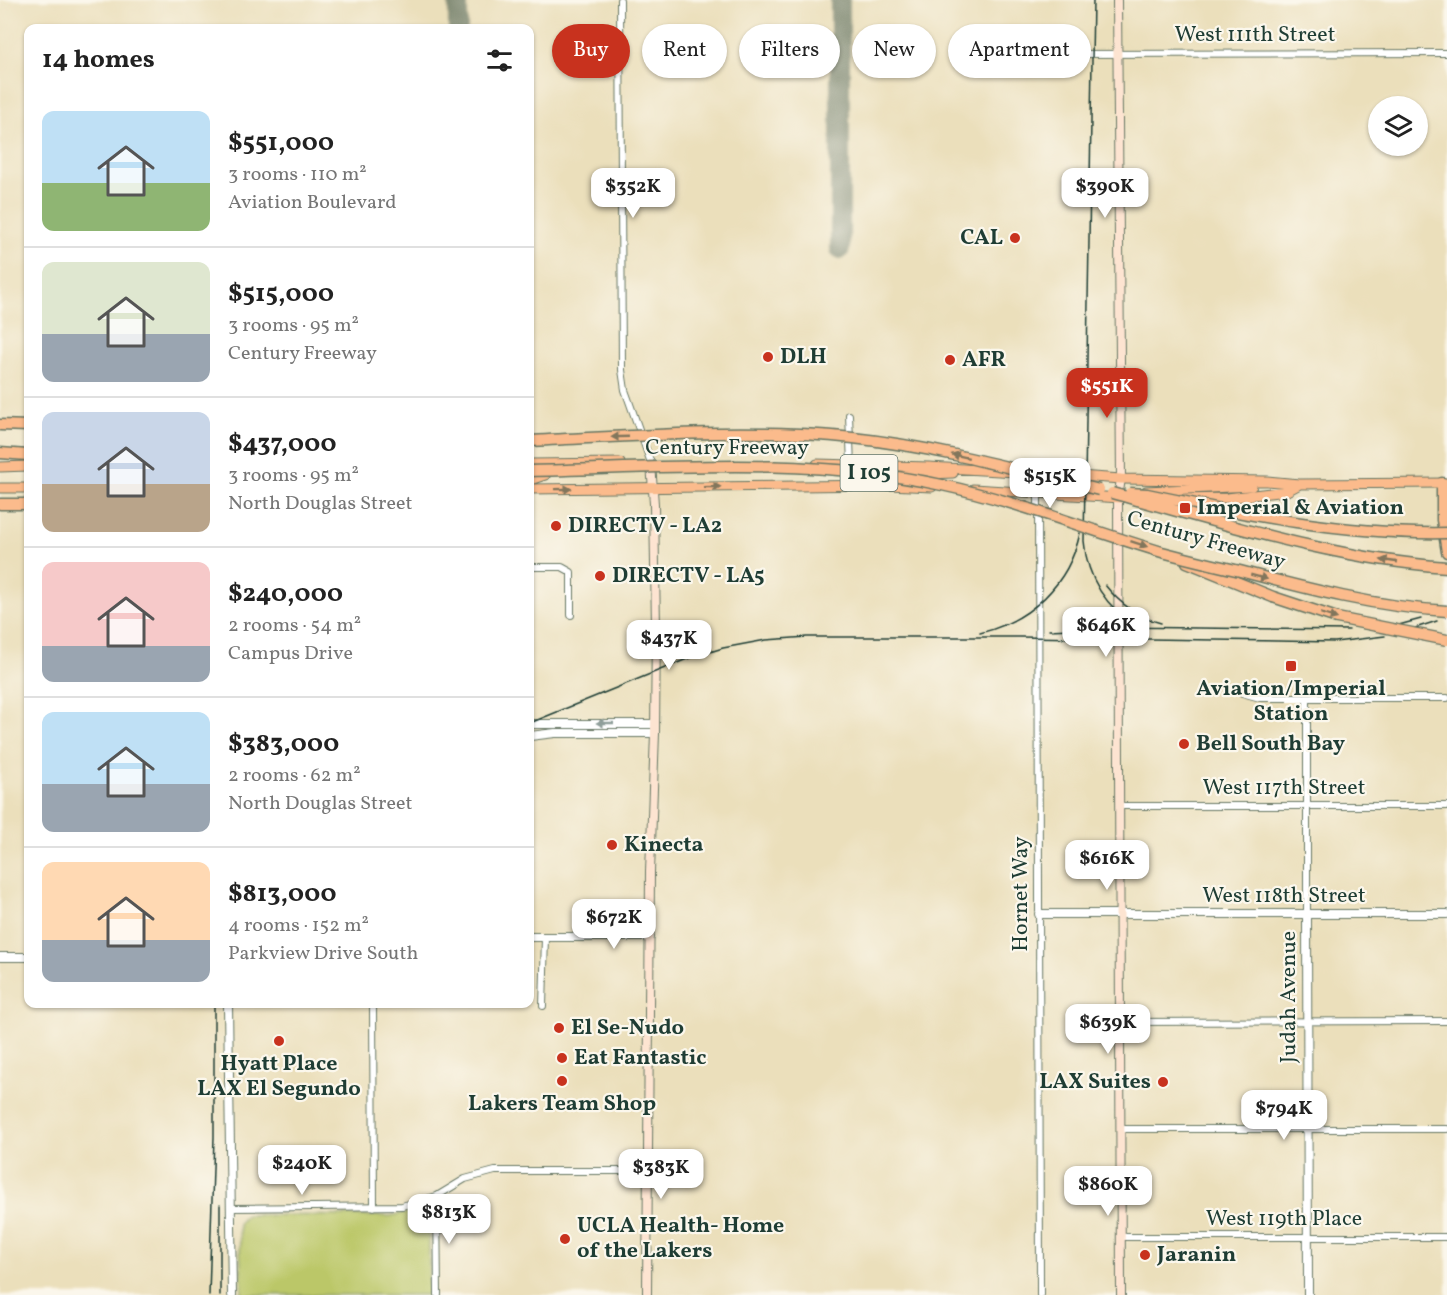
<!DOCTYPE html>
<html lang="en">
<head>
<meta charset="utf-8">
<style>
  :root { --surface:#fff; --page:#f6f6f6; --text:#222; --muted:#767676; --line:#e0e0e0; --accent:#c8321e }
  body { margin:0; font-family:Vollkorn,serif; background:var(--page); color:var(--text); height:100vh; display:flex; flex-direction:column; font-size:22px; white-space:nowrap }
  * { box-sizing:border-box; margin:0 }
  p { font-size:20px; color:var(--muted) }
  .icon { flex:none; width:33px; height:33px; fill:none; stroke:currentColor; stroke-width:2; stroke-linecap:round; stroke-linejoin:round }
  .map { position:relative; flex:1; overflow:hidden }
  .panel { position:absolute; left:24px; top:24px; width:510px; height:984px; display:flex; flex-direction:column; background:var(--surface); border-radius:12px; box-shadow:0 2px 4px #0004 }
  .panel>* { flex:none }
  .hud { position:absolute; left:552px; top:24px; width:570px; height:54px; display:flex; gap:12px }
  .tools { position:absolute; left:1368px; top:96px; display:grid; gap:12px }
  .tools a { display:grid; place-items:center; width:60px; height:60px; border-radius:50%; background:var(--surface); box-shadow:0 2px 4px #0004; font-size:30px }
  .price { position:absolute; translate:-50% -51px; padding:0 14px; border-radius:12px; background:#fff; color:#222; font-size:20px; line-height:39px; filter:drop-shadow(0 2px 3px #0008) }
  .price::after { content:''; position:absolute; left:50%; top:36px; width:18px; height:14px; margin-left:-9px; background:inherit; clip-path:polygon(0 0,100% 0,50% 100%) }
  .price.active { background:var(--accent); color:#fff }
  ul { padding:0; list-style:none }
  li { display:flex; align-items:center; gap:18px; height:150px; padding:0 18px }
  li+li { border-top:2px solid var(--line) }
  li span { display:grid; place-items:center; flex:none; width:168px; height:120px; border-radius:12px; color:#555 }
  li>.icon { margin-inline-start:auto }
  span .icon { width:72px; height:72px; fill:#fffc; stroke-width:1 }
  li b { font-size:26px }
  h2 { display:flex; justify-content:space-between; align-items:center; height:72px; padding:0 18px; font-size:26px }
  .chip { padding:0 21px; border-radius:27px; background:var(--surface); box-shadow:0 2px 4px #0004; font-size:21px; line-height:54px }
  .chip.active { background:var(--accent); color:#fff }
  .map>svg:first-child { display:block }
  .green { fill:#bbc768; stroke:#6d824e; stroke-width:1.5 }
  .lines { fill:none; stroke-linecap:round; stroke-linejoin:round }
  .taxiway { stroke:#858e78; stroke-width:20 }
  .minor-casing { stroke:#667663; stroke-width:8 }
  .tertiary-casing { stroke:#667663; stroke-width:10 }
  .secondary-casing { stroke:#667663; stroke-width:10 }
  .primary-casing { stroke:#667663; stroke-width:11 }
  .motorway-casing { stroke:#667663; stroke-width:13 }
  .minor { stroke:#fff; stroke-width:6 }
  .tertiary { stroke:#fff; stroke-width:8 }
  .secondary { stroke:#fde4d1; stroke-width:8 }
  .primary { stroke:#fbbb8c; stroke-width:9 }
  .motorway { stroke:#fbbb8c; stroke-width:10 }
  .tram { stroke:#1f3d34; stroke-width:1.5 }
  .motorway-bridge-casing { stroke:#667663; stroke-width:13; stroke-linecap:butt }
  .motorway-bridge { stroke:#fbbb8c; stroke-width:10 }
  .oneway { fill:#82765c }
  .oneway2 { fill:#8f9e9a }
  .poi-dot { fill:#c8321e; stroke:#fbf7ec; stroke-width:2 }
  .labels { text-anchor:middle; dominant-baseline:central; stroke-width:4.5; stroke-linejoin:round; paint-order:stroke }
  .shield { fill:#fbf7ec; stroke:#61756b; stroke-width:1.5 }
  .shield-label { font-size:21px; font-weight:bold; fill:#1f3d34 }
  .street-label { font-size:22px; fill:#1f3d34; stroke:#fbf7ec }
  .poi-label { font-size:22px; font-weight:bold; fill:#1f3d34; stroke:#fbf7ec; text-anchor:start }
</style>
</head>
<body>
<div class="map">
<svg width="1447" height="1295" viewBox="0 0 1447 1295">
  <rect width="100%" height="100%" fill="#fbf7ec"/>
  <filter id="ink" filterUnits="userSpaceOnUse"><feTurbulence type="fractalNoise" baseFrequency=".0167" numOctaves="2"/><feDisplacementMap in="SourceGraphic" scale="12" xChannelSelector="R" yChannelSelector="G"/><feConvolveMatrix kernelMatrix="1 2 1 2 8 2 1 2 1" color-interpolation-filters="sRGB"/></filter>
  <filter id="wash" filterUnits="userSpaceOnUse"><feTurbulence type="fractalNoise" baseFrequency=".008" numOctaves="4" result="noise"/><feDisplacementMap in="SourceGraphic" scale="24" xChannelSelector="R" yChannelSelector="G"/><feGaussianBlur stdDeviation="1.35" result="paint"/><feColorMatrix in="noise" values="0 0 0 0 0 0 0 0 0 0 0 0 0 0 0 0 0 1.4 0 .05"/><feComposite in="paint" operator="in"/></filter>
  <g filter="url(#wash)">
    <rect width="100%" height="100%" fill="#ebdfbb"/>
    <path class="green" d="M419,1210L429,1217V1295H242L239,1223L246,1215L390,1216Z"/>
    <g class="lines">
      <path class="taxiway" d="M458,0V28
        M840,0V249"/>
    </g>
  </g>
  <g filter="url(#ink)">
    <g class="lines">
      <g class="minor-casing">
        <path id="minor" d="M620,0L622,370L625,390L651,463
          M1064,54L1447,53
          M849,415L851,465
          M1038,493L1040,1295
          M530,567H562L571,572V615
          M1242,693L1260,698H1447
          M1307,698V914
          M1120,806H1447
          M373,1004L374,1207
          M543,1006L545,937
          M1121,1022L1447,1021
          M1121,1129H1447
          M437,1196L438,1295
          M231,1208L402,1206L437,1196L465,1179L495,1171H648
          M1121,1237H1447"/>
      </g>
      <g class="tertiary-casing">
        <path id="tertiary" d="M530,724H655
          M530,736L555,733H655
          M1039,914H1447
          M1307,914L1308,1295
          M530,937H650
          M0,957H28
          M228,1004L232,1295"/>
      </g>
      <g class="secondary-casing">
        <path id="secondary" d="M1117,0L1121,479L1118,498L1121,1295
          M647,1295L650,872L655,733L656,628L654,504L651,464"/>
      </g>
      <g class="primary-casing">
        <path id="primary" d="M530,464L620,463
          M817,464L929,467L1016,472
          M0,467L28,466
          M1051,474L1121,479L1267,481L1299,484L1447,483
          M903,475L953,473
          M530,480L545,475L552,468
          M0,488H28
          M530,489L888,485L932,487
          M973,489L1121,498
          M1146,491L1252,486
          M1182,499L1227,498L1287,491L1298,485"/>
      </g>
      <g class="motorway-casing">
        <path id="motorway" d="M0,425L28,426
          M0,453L28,455
          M1442,483V520L1447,552
          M0,504H28
          M1187,562L1273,597"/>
      </g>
      <use href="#minor" class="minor"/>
      <use href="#tertiary" class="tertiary"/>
      <use href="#secondary" class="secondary"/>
      <use href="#primary" class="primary"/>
      <use href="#motorway" class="motorway"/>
      <path class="tram" d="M1093,0L1084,541C1087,578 1106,609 1139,627
        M1105,585C1120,604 1137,617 1161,623
        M1395,626L1421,619
        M1415,628L1437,621
        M1049,630L1117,627L1349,630
        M980,633C1030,621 1069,584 1080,533
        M530,723L687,659L723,648L766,640L807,637H1019L1335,642L1385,636
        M220,1205V1295
        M209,1295L214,1137V1004"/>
      <g class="motorway-bridge-casing">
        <path id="motorway-bridge" d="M530,441C637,436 746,427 853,438C937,447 1018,470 1099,490
          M530,471C668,468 805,456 942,485C1017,501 1088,530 1162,552C1188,559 1214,565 1240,571C1308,589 1376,607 1447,611
          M1112,493C1223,523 1332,559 1447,567
          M1130,493L1147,494C1247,515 1345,535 1447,533
          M1273,597L1337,618L1447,640"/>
      </g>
      <use href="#motorway-bridge" class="motorway-bridge"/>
    </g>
    <defs><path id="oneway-solid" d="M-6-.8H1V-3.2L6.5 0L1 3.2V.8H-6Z" transform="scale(1.5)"/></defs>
    <g class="oneway">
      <use href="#oneway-solid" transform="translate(620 437) rotate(178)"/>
      <use href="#oneway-solid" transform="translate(960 456) rotate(-168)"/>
      <use href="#oneway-solid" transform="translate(712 487) rotate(-1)"/>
      <use href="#oneway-solid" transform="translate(563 489) rotate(-1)"/>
      <use href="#oneway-solid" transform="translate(1139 544) rotate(18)"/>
      <use href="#oneway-solid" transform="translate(1389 561) rotate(-172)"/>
      <use href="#oneway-solid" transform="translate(1259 577) rotate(15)"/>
      <use href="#oneway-solid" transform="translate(1329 616) rotate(18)"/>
    </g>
    <use class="oneway2" href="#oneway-solid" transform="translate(605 723) rotate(-180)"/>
  </g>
  <g class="poi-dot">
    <circle cx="1015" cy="238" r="6"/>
    <circle cx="768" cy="357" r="6"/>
    <circle cx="950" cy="360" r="6"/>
    <rect x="1179" y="502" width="12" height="12" rx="3"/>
    <circle cx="556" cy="526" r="6"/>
    <circle cx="600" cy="576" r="6"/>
    <rect x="1285" y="660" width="12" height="12" rx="3"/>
    <circle cx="1184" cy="744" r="6"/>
    <circle cx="612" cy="845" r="6"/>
    <circle cx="559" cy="1028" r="6"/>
    <circle cx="279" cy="1041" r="6"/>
    <circle cx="562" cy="1058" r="6"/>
    <circle cx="562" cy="1081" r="6"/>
    <circle cx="1163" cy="1082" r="6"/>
    <circle cx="565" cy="1239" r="6"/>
    <circle cx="1145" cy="1255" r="6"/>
  </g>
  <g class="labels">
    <rect class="shield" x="840.5" y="455" width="57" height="36" rx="4.5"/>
    <g class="shield-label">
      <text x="869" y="473">I 105</text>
    </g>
    <g class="street-label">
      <text x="1255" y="35">West 111th Street</text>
      <text x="727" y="448">Century Freeway</text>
      <text transform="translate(1206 541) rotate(16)">Century Freeway</text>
      <text x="1284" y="788">West 117th Street</text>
      <text transform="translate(1021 894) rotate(-90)">Hornet Way</text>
      <text x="1284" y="896">West 118th Street</text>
      <text transform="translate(1289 997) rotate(-90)">Judah Avenue</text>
      <text x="1284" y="1219">West 119th Place</text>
    </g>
    <g class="poi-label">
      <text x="1003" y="238" text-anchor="end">CAL</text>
      <text x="780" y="357">DLH</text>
      <text x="962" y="360">AFR</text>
      <text x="1197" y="508">Imperial &amp; Aviation</text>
      <text x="568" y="526">DIRECTV - LA2</text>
      <text x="612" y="576">DIRECTV - LA5</text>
      <text x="1291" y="689" text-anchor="middle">Aviation/Imperial<tspan x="1291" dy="25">Station</tspan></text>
      <text x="1196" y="744">Bell South Bay</text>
      <text x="624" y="845">Kinecta</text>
      <text x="571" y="1028">El Se-Nudo</text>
      <text x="574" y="1058">Eat Fantastic</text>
      <text x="279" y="1064" text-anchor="middle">Hyatt Place<tspan x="279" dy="25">LAX El Segundo</tspan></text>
      <text x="1151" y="1082" text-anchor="end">LAX Suites</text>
      <text x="562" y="1104" text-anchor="middle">Lakers Team Shop</text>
      <text x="577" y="1226">UCLA Health- Home<tspan x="577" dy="25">of the Lakers</tspan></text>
      <text x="1157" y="1255">Jaranin</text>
    </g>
  </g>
</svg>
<div class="tools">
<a><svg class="icon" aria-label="layers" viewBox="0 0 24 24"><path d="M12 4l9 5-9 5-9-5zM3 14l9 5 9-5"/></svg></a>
</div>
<b class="price" style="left:633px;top:219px">$352K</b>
<b class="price" style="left:1105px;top:219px">$390K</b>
<b class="price active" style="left:1107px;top:419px">$551K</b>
<b class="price" style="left:1050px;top:509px">$515K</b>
<b class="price" style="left:1106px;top:658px">$646K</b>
<b class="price" style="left:669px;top:671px">$437K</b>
<b class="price" style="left:1107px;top:891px">$616K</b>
<b class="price" style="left:614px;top:950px">$672K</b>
<b class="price" style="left:1108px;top:1055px">$639K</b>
<b class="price" style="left:1284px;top:1141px">$794K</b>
<b class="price" style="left:302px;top:1196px">$240K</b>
<b class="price" style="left:661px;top:1200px">$383K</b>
<b class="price" style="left:1108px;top:1217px">$860K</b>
<b class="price" style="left:449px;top:1245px">$813K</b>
<div class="hud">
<a class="chip active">Buy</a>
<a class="chip">Rent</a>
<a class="chip">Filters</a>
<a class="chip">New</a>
<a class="chip">Apartment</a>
</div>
<section class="panel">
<h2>14 homes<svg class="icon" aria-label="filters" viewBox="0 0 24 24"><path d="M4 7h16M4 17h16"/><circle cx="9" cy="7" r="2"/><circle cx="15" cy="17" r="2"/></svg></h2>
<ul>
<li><span style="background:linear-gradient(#bfe0f5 60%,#8fb573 0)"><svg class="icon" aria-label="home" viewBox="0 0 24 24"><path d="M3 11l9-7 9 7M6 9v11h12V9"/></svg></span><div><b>$551,000</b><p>3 rooms · 110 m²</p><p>Aviation Boulevard</p></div></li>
<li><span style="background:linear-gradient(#dfe7d0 60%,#9aa5b1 0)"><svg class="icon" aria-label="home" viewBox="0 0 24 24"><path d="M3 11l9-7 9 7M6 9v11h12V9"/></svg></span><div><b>$515,000</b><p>3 rooms · 95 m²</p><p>Century Freeway</p></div></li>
<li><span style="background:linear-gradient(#c9d6e8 60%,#b9a48a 0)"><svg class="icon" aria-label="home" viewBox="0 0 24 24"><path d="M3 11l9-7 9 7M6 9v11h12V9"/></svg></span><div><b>$437,000</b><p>3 rooms · 95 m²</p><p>North Douglas Street</p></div></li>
<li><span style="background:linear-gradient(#f6c9c9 70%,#9aa5b1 0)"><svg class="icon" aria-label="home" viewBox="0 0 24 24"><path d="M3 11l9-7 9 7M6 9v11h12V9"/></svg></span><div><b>$240,000</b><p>2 rooms · 54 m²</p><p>Campus Drive</p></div></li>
<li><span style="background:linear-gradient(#bfe0f5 60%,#9aa5b1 0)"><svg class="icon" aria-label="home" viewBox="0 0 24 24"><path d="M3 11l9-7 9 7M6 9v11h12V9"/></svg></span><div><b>$383,000</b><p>2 rooms · 62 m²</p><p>North Douglas Street</p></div></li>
<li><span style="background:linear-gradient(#ffd9b3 65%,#9aa5b1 0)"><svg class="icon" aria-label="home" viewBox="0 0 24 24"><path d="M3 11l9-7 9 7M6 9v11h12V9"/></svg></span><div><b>$813,000</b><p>4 rooms · 152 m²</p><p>Parkview Drive South</p></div></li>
</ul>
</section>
</div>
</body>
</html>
